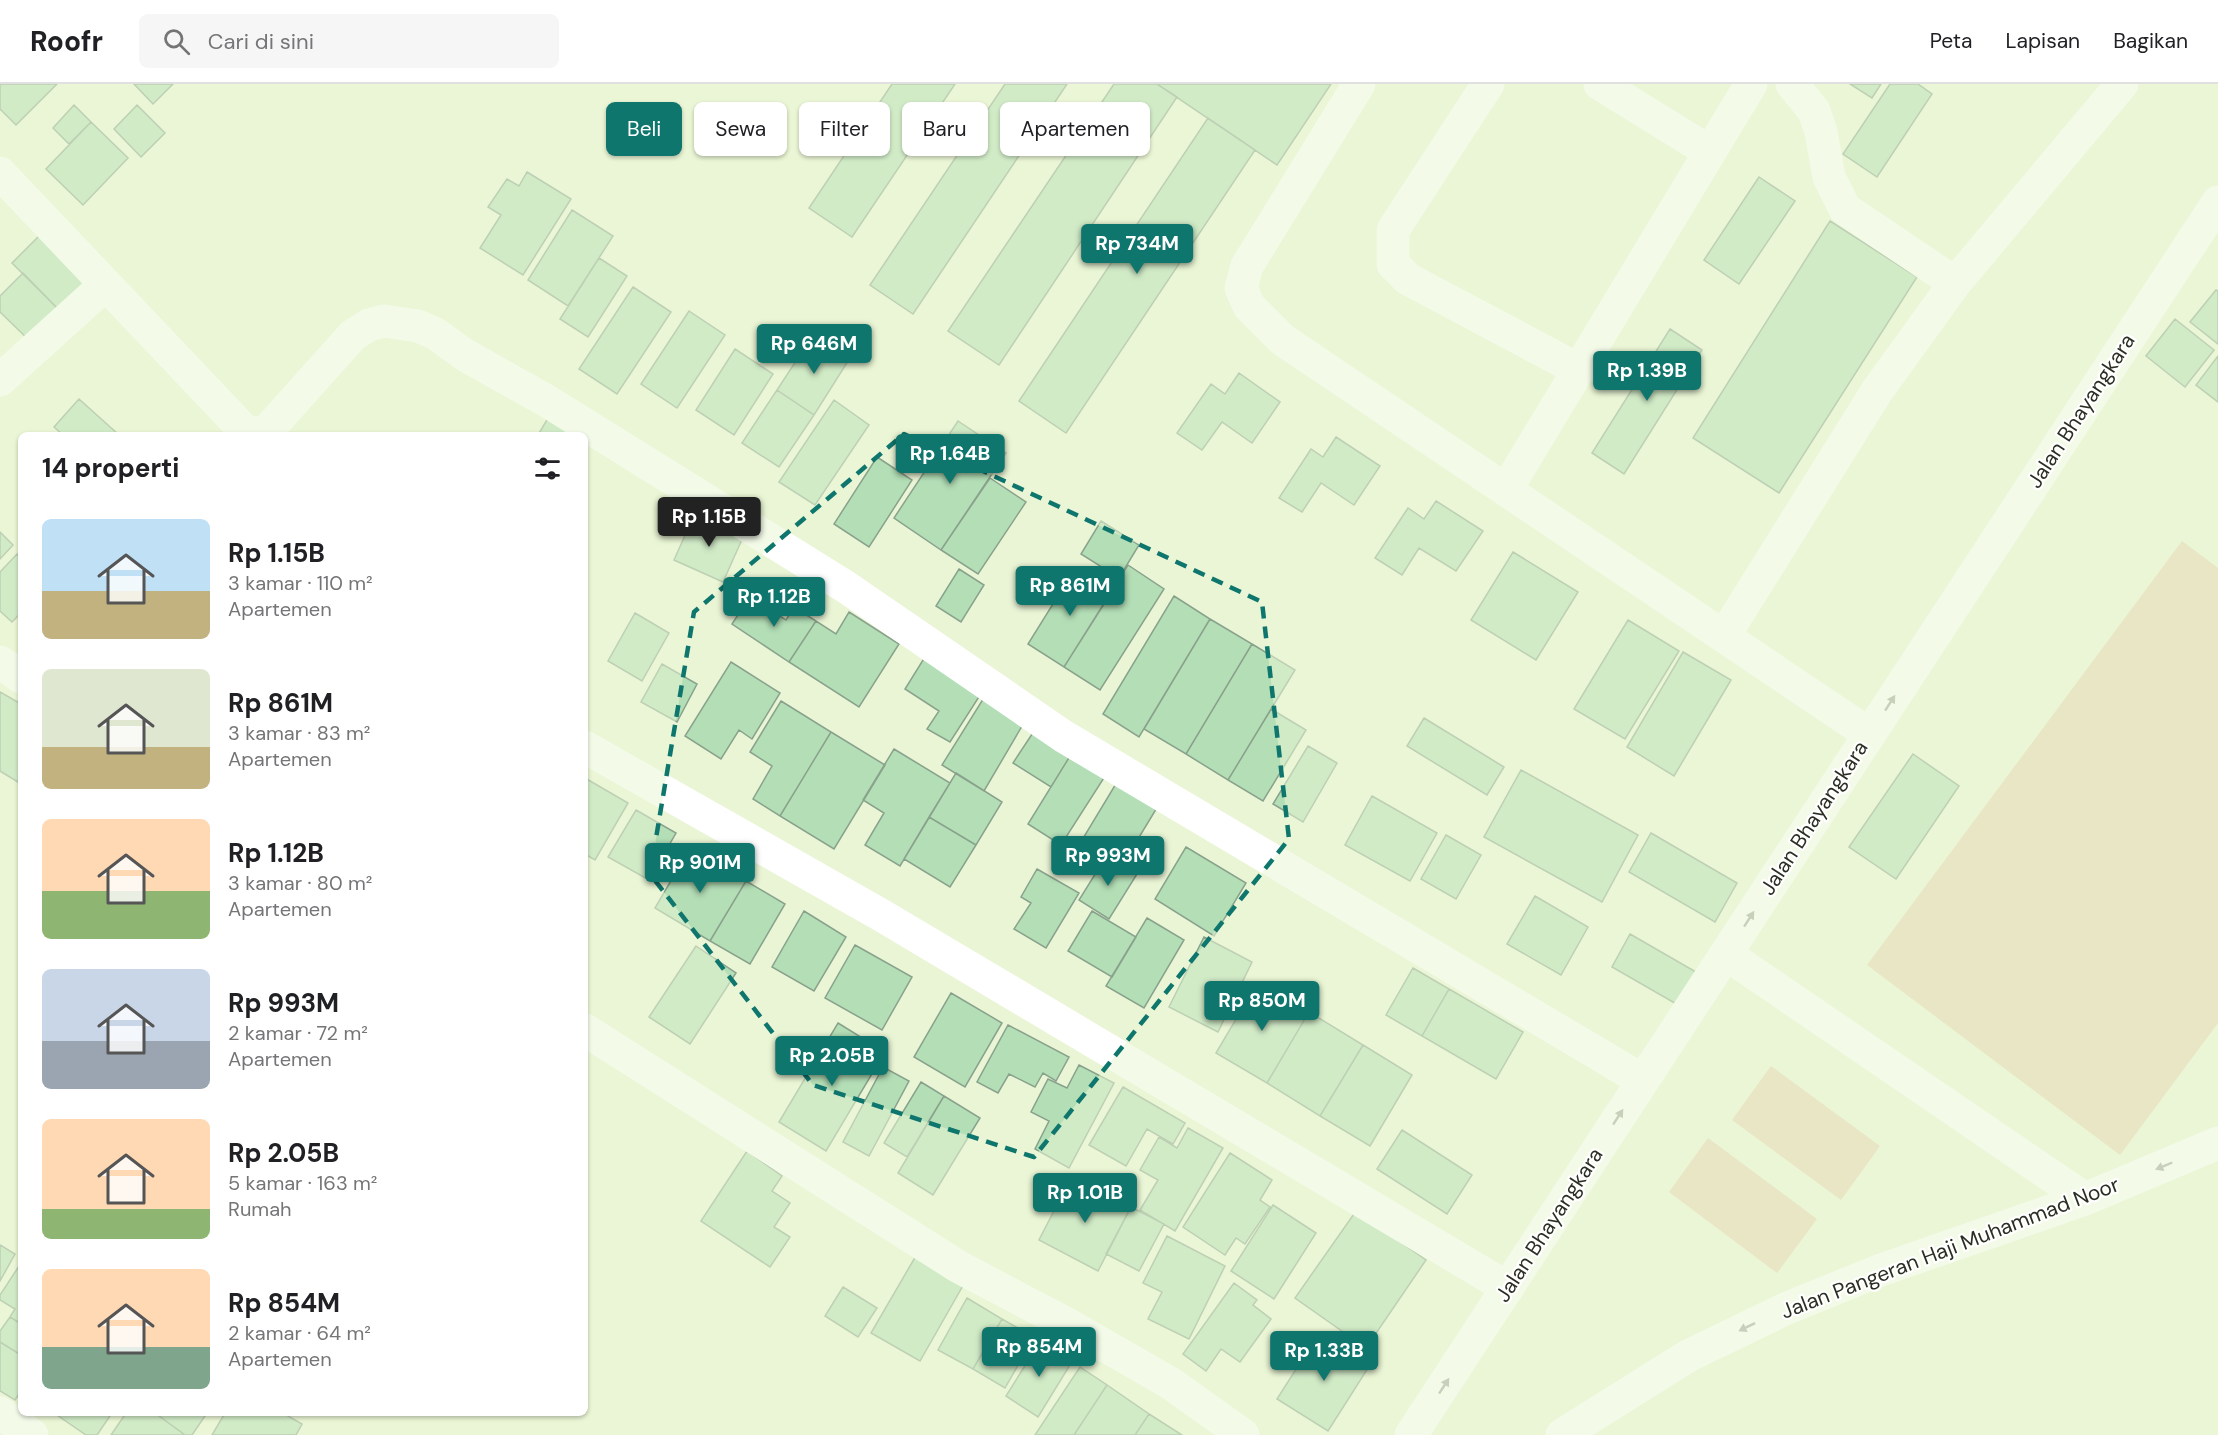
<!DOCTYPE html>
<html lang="id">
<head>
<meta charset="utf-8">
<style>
  :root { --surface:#fff; --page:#f6f6f6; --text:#202124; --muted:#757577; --line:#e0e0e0; --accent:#0f766e }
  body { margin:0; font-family:"DM Sans",sans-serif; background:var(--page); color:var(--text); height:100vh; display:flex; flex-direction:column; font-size:22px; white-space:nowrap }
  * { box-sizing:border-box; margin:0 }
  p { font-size:20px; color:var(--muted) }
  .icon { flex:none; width:33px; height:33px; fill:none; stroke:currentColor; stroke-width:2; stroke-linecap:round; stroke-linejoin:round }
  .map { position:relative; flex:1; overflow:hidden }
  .details { position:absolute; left:18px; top:348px; width:570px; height:984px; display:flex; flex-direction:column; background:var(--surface); border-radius:9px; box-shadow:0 2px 4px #0004 }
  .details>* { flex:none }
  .banner { position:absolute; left:606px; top:18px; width:570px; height:54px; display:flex; gap:12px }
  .price { position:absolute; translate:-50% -51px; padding:0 14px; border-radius:6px; background:var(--accent); color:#fff; font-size:20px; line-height:39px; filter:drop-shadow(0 2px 3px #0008) }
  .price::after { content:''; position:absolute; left:50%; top:36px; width:18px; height:14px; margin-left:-9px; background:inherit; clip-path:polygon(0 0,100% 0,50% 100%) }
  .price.on { background:#222; color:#fff }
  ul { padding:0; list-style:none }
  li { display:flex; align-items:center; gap:18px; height:150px; padding:0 24px }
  li span { display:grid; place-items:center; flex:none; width:168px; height:120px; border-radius:9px; color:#555 }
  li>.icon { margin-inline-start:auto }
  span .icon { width:72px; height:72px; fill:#fffc; stroke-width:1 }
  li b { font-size:26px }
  h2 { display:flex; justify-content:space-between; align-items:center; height:72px; padding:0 24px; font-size:26px }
  .pill { padding:0 21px; border-radius:9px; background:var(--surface); box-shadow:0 2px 4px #0004; font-size:21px; line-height:54px }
  .pill.on { background:var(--accent); color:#fff }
  header { display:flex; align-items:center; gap:36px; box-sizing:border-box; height:84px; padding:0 30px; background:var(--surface); border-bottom:2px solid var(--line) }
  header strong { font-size:28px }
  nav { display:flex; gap:33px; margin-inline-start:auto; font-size:21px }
  .search { width:420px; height:54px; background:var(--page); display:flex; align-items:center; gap:15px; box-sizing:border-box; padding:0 21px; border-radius:9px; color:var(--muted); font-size:22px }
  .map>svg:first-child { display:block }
  .green { fill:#e9d2b1 }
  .building { fill:#b3deb6; stroke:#89a28b; stroke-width:1.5 }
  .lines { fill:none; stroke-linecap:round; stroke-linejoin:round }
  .minor { stroke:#fff; stroke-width:33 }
  .major { stroke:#fff; stroke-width:33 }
  .oneway { fill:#a0a19c }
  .marked { fill:none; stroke:#0f766e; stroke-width:4.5; stroke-dasharray:12 8; stroke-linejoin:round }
  .labels { text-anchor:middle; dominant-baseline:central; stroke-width:4.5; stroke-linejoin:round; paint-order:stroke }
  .street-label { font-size:21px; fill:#2b2f23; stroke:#fff }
</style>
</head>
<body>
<header>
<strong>Roofr</strong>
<div class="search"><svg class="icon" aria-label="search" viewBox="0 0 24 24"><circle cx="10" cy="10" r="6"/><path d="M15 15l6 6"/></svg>Cari di sini</div>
<nav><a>Peta</a><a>Lapisan</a><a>Bagikan</a></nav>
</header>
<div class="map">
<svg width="2218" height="1351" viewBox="0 0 2218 1351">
  <rect width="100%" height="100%" fill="#eaf5d6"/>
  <path class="green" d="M2182,457L2218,484V939L2120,1071L1867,881Z
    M1771,982L1880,1062L1841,1116L1732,1036Z
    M1708,1054L1817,1135L1777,1189L1669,1108Z"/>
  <path class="building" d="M0,0H57L16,41L0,25Z
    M134,0H173L153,20Z
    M892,0H955L852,153L809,124Z
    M1005,0H1067L913,230L870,201Z
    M1114,0H1157L1177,13L999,281L948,247Z
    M1157,0H1331L1277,81Z
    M1850,0H1881L1872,14Z
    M1890,0H1918L1932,10L1877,93L1843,70Z
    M74,21L91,38L69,60L53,44Z
    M137,21L165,49L141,73L114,45Z
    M1208,34L1255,66L1066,349L1019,317Z
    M91,38L128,74L83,121L46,85Z
    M527,88L571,115L523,191L480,164L501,131L488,123L507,95L519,102Z
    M1759,93L1795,117L1739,200L1704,176Z
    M572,126L613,152L568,222L528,196Z
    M1830,137L1917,193L1779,409L1693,354Z
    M44,147L94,198L63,230L12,179Z
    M599,174L627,192L588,253L560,235Z
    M23,189L63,230L33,260L0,228V212Z
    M633,203L671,228L617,310L579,285Z
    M2216,206L2218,207V260L2190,238Z
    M689,227L725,251L677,324L641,300Z
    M2175,235L2214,266L2185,303L2146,272Z
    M1670,245L1702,266L1624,390L1592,369Z
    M813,251L850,274L814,331L777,306Z
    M735,265L773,290L734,351L696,326Z
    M2218,272V318L2196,301Z
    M1239,289L1280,318L1252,359L1222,338L1202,366L1177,349L1211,300L1225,310Z
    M777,306L814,331L779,383L742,359Z
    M79,315L119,351H63L54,343Z
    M834,316L869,341L815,421L779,398Z
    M548,334L575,351H538Z
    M958,337L1006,369L941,466L894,434Z
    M1336,353L1380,382L1354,421L1321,399L1302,428L1279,414L1311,365L1323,373Z
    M877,373L912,396L869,463L834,440Z
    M990,394L1026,418L978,490L941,466Z
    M1436,417L1483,447L1456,487L1419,464L1402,491L1375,474L1408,424L1424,435Z
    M695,429L744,451L723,498L674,476Z
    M1101,437L1139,461L1119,494L1081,470Z
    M0,448L13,461L0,475Z
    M1513,468L1578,508L1536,576L1471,536Z
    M17,470L21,474V529L12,538L0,527V488Z
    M1128,481L1164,505L1100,606L1064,583Z
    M1076,483L1113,506L1064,583L1028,560Z
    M959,485L984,501L961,538L936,522Z
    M750,512L786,536L794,523L816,537L789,578L732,540Z
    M1174,512L1210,535L1139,653L1103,630Z
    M849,528L899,560L859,623L789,578L816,537L836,550Z
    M635,529L669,549L642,597L608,577Z
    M1210,535L1252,560L1186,670L1144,645Z
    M1628,536L1679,567L1625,655L1574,625Z
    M1252,560L1295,586L1228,696L1186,670Z
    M928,568L984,605L950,658L927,645L939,627L905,605Z
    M1683,568L1731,596L1674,692L1627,663Z
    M731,578L780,609L752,655L739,646L721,675L685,652Z
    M662,580L697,600L677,638L641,618Z
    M0,608L21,620V700L0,687Z
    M985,612L1025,637L984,707L942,681Z
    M781,617L831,648L780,732L753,715L772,682L750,668Z
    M1271,625L1306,646L1263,717L1228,696Z
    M1424,634L1504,683L1487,711L1407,662Z
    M1038,641L1075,664L1051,703L1013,679Z
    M831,648L885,681L834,765L780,732Z
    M1308,662L1337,679L1303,738L1273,720Z
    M1075,664L1109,686L1061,761L1028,740Z
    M894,665L950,699L900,782L865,761L884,729L863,716Z
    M1913,670L1959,702L1896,795L1849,763Z
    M1521,686L1638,751L1602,818L1484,753Z
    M956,689L1002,718L976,761L929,733Z
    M585,694L628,719L595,776L585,770Z
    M1117,698L1158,722L1138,755L1153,763L1137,790L1082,756Z
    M1372,712L1437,749L1410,797L1345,761Z
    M636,726L676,749L649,796L608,773Z
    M929,733L976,761L950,803L904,775Z
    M1651,749L1737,799L1715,838L1629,788Z
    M1446,751L1481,771L1456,815L1421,795Z
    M1186,763L1246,799L1214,852L1155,815Z
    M690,764L746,797L710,857L655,824Z
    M1107,771L1137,790L1109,835L1079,816Z
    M1037,785L1079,809L1046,864L1014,845L1031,819L1021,813Z
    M746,797L785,820L750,880L710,857Z
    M1535,812L1588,843L1561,891L1507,860Z
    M804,827L846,853L814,907L772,883Z
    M1092,827L1136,853L1112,893L1068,867Z
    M1147,834L1184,856L1144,924L1106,902Z
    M1630,850L1696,888L1678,921L1612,883Z
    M1204,853L1252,878L1218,948L1169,923Z
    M855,861L912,893L882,946L825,914Z
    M696,862L736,889L690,960L649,933Z
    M1413,884L1449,905L1422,952L1386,931Z
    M1258,898L1309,928L1267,999L1216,969Z
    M1449,905L1523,948L1496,995L1422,952Z
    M951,909L1002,939L965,1003L914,973Z
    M1309,928L1363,961L1320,1032L1267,999Z
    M838,939L885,968L826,1067L779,1038Z
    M1008,941L1069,973L1056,997L1043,989L1035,1003L1009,990L998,1009L977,998Z
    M1363,961L1412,991L1370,1062L1320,1032Z
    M1079,981L1114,999L1069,1084L1035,1065L1049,1037L1031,1028L1048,995L1067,1004Z
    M883,983L909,997L869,1072L843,1058Z
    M921,998L944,1012L907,1073L884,1059Z
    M1123,1003L1185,1039L1173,1060L1147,1045L1126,1082L1089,1061Z
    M944,1012L980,1034L933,1111L898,1089Z
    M1188,1044L1223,1064L1175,1147L1140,1126L1158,1096L1140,1086L1159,1053L1177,1064Z
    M1402,1046L1472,1091L1447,1130L1377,1085Z
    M747,1067L782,1092L772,1107L790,1119L774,1143L790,1153L770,1183L701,1137Z
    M1230,1069L1272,1096L1260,1116L1270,1123L1245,1160L1236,1154L1225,1171L1183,1143Z
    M1072,1092L1131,1123L1098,1187L1039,1156Z
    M1273,1121L1316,1149L1274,1215L1231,1187Z
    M1131,1123L1164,1140L1139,1187L1106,1170Z
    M1356,1127L1426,1176L1366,1264L1295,1214Z
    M1167,1152L1225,1182L1189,1255L1148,1235L1162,1208L1143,1199Z
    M0,1161L15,1170L0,1197Z
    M917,1170L965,1198L920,1277L871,1249Z
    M21,1179V1240L10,1233L15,1225L0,1216V1211Z
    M1234,1199L1257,1216L1253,1221L1271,1235L1240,1278L1221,1265L1206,1287L1183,1270Z
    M843,1203L877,1224L858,1253L825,1232Z
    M967,1214L1002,1235L973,1285L938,1266Z
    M10,1233L21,1240V1271L0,1258V1247Z
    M1002,1235L1034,1253L1005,1304L973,1285Z
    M1319,1249L1370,1281L1328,1347L1277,1315Z
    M1041,1256L1073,1276L1038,1333L1006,1312Z
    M0,1258L21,1271V1307L15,1316L0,1307Z
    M1080,1283L1107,1301L1074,1351H1035Z
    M1107,1301L1149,1330L1135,1351H1074Z
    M54,1329H112L97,1351H86Z
    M126,1329H155L185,1351H111Z
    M155,1329H207L192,1351H185Z
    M225,1329H283L302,1340L296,1351H212Z
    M1149,1330L1182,1351H1135Z"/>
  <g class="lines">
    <path class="minor" d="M1359,0L1247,182L1241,204L1249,222L1283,256L1869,650
      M1488,0L1393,146V180L1408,195L1579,286
      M1600,0L1710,68
      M1792,0L1814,27L1821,48L1829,93L1845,125L1955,199
      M0,89L244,346L260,350L267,347L353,251L369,241L384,237L418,242L436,250L465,271L547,317L846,503L1063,652L1642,996
      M0,296L105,201
      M1506,406L1751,0
      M1724,552L1877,307L1955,199L2122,0
      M0,578L21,593
      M585,663L881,831L1508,1204
      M1726,870L2085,1115
      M585,946L959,1183L1069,1241L1170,1299L1243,1351
      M0,1329L32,1351"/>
    <path class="major" d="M1411,1351L2218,118
      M1562,1351L1688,1272L1785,1225L1881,1186L2085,1115L2218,1059"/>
  </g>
  <defs><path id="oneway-solid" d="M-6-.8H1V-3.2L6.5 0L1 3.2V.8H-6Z" transform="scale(1.5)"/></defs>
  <g class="oneway">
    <use href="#oneway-solid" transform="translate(1890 619) rotate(-57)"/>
    <use href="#oneway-solid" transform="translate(1749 835) rotate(-57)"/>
    <use href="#oneway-solid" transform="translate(1618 1033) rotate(-57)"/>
    <use href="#oneway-solid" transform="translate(2164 1082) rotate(157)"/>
    <use href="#oneway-solid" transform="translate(1747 1243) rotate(154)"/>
    <use href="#oneway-solid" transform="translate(1444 1302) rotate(-57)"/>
  </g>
  <path d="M0 0H2218V1351H0ZM904,350L1262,518L1289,755L1034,1073L813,1001L650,790L694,528Z" fill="#eaf5d6" fill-opacity=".55" fill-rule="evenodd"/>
  <path class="marked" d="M904,350L1262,518L1289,755L1034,1073L813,1001L650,790L694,528Z"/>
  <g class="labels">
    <g class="street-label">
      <text transform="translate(2081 327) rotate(-57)">Jalan Bhayangkara</text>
      <text transform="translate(1814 734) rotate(-57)">Jalan Bhayangkara</text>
      <text transform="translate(1549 1141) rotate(-57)">Jalan Bhayangkara</text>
      <text transform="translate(1950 1164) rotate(-21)">Jalan Pangeran Haji Muhammad Noor</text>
    </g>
  </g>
</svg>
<b class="price" style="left:1137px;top:191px">Rp 734M</b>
<b class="price" style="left:814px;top:291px">Rp 646M</b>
<b class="price" style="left:1647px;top:318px">Rp 1.39B</b>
<b class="price" style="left:950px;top:401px">Rp 1.64B</b>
<b class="price on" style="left:709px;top:464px">Rp 1.15B</b>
<b class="price" style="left:1070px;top:533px">Rp 861M</b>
<b class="price" style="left:774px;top:544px">Rp 1.12B</b>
<b class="price" style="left:1108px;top:803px">Rp 993M</b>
<b class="price" style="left:700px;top:810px">Rp 901M</b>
<b class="price" style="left:1262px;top:948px">Rp 850M</b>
<b class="price" style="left:832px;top:1003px">Rp 2.05B</b>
<b class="price" style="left:1085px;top:1140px">Rp 1.01B</b>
<b class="price" style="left:1039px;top:1294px">Rp 854M</b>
<b class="price" style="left:1324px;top:1298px">Rp 1.33B</b>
<div class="banner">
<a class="pill on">Beli</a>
<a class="pill">Sewa</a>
<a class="pill">Filter</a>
<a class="pill">Baru</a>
<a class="pill">Apartemen</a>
</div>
<section class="details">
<h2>14 properti<svg class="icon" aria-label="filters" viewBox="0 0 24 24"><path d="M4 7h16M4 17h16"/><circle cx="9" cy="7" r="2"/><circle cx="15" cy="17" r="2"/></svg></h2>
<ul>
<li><span style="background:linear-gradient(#bfe0f5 60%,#c2b280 0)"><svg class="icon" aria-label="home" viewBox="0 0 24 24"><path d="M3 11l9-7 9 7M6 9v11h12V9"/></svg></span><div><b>Rp 1.15B</b><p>3 kamar · 110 m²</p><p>Apartemen</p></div></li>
<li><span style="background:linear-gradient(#dfe7d0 65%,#c2b280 0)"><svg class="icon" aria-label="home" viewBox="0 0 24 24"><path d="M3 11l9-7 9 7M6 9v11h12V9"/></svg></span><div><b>Rp 861M</b><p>3 kamar · 83 m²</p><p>Apartemen</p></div></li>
<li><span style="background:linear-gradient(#ffd9b3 60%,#8fb573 0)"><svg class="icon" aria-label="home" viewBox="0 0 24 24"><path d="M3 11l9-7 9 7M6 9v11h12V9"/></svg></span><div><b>Rp 1.12B</b><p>3 kamar · 80 m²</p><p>Apartemen</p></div></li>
<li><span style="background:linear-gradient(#c9d6e8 60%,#9aa5b1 0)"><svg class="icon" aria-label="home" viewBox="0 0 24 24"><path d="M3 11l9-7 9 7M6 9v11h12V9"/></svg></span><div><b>Rp 993M</b><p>2 kamar · 72 m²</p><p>Apartemen</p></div></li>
<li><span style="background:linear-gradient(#ffd9b3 75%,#8fb573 0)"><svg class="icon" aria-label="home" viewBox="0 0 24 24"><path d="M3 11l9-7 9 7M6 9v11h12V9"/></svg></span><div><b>Rp 2.05B</b><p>5 kamar · 163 m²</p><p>Rumah</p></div></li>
<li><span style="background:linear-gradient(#ffd9b3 65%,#7fa58c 0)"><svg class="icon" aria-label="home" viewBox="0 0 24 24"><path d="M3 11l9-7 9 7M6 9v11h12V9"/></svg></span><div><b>Rp 854M</b><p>2 kamar · 64 m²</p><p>Apartemen</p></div></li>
</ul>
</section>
</div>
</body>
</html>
